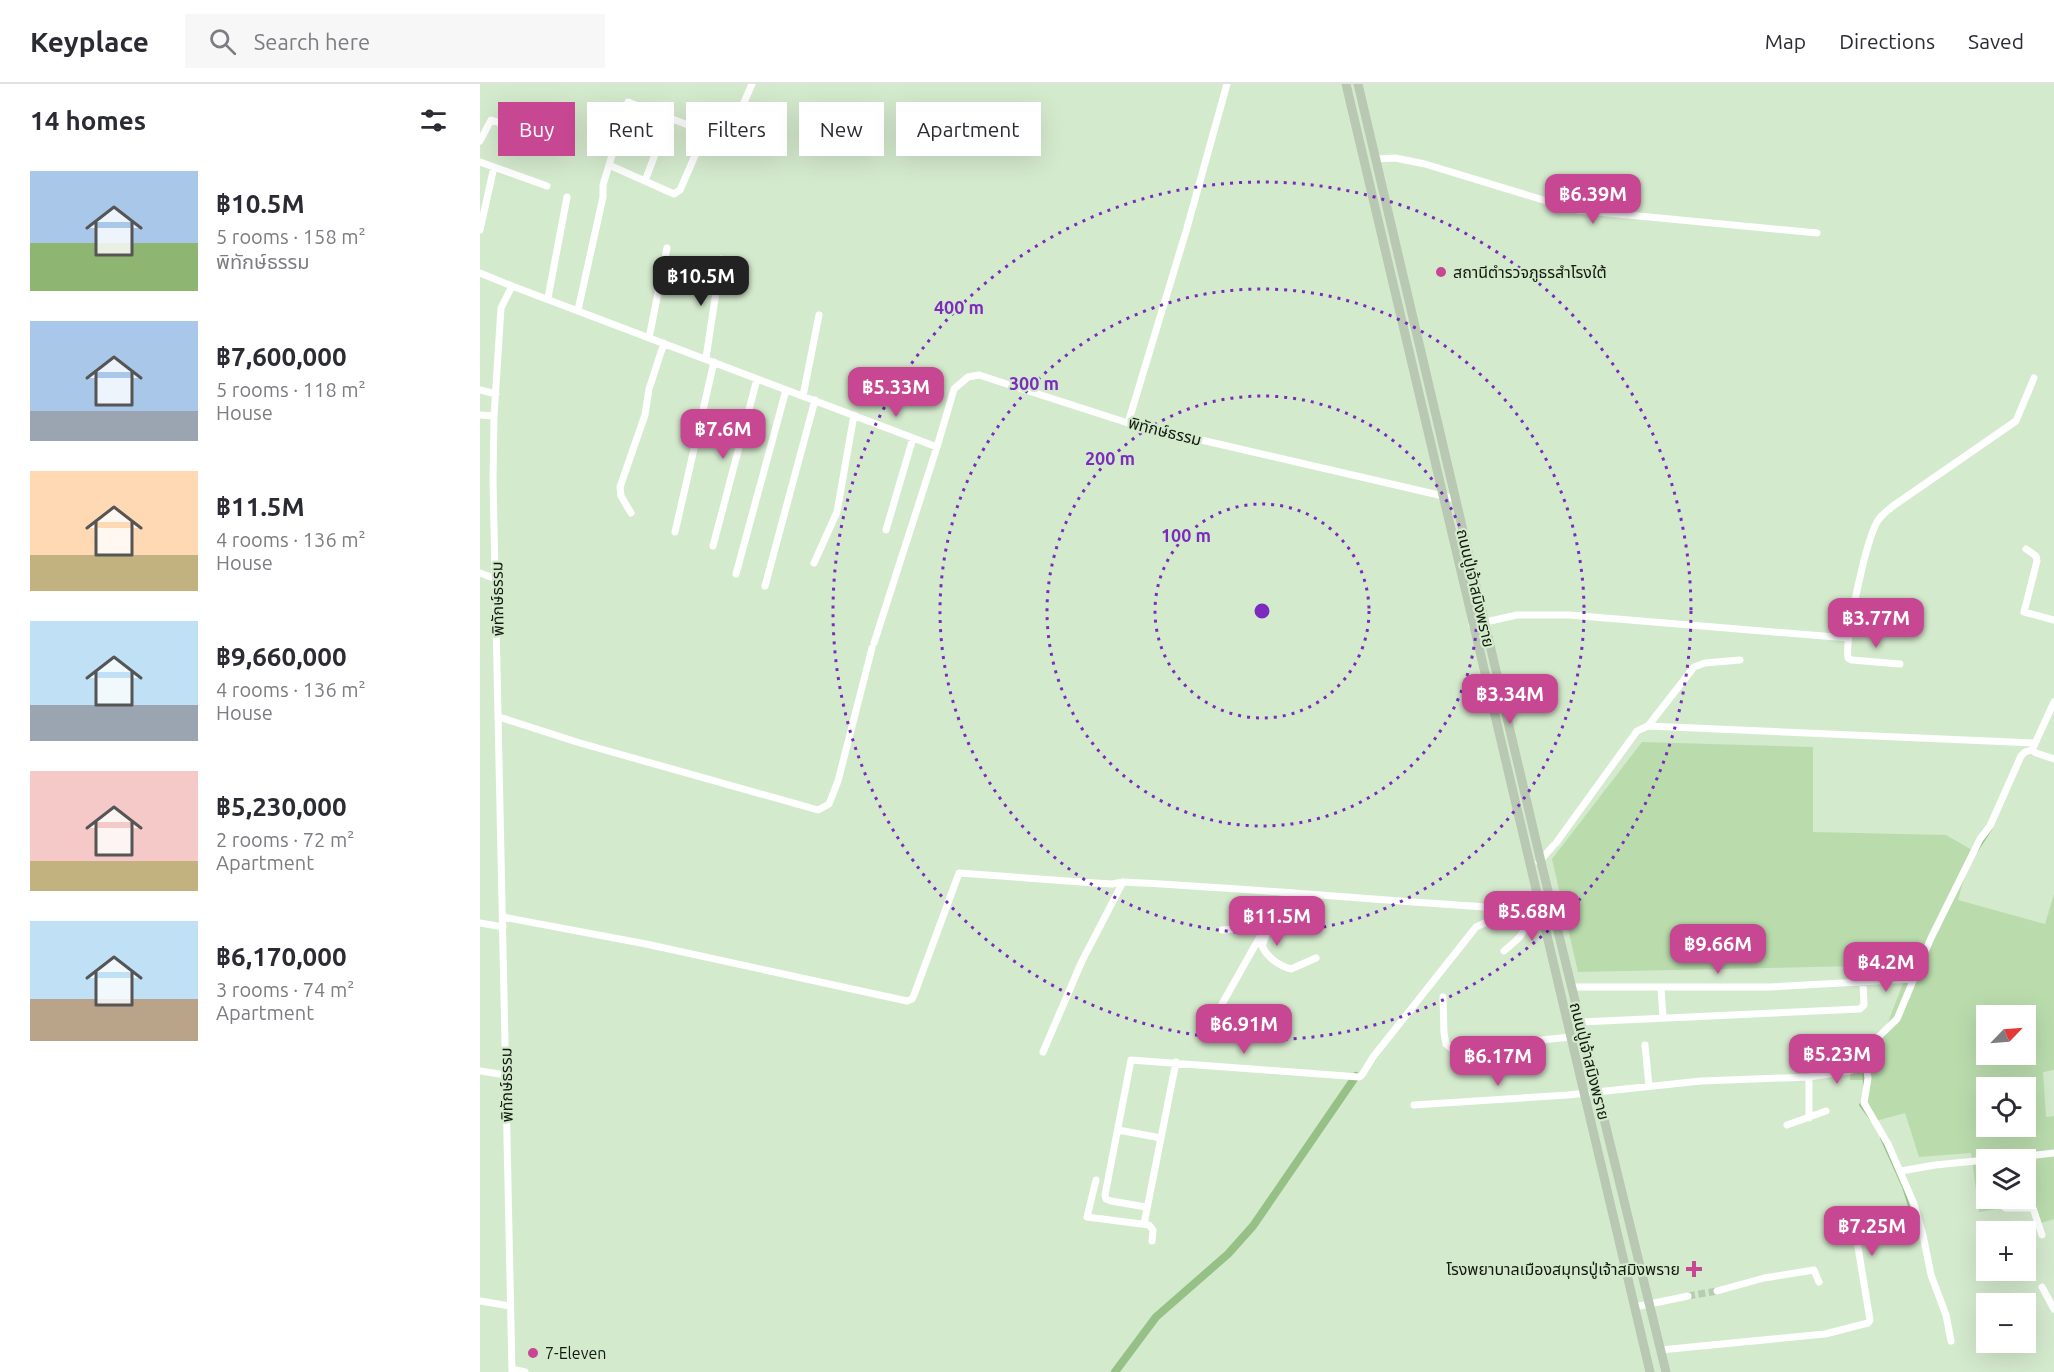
<!DOCTYPE html>
<html lang="en">
<head>
<meta charset="utf-8">
<style>
  :root { --surface:#fff; --page:#f7f7f7; --text:#2b2b33; --muted:#7c7c81; --line:#e1e1e2; --accent:#c74793 }
  body { margin:0; font-family:Ubuntu,"Noto Sans Thai",sans-serif; background:var(--page); color:var(--text); height:100vh; display:flex; flex-direction:column; font-size:22px; white-space:nowrap }
  * { box-sizing:border-box; margin:0 }
  p { font-size:20px; color:var(--muted) }
  .icon { flex:none; width:33px; height:33px; fill:none; stroke:currentColor; stroke-width:2; stroke-linecap:round; stroke-linejoin:round }
  .map { position:relative; flex:1; overflow:hidden }
  .side { display:flex; flex-direction:column; background:var(--surface); width:480px }
  .side>* { flex:none }
  .banner { position:absolute; left:18px; top:18px; width:570px; height:54px; display:flex; gap:12px }
  .needle { width:39px; rotate:65deg }
  .controls { position:absolute; left:1496px; top:921px; display:grid; gap:12px }
  .controls a { display:grid; place-items:center; width:60px; height:60px; border-radius:0px; background:var(--surface); box-shadow:0 6px 24px #0002; font-size:30px }
  .price { position:absolute; translate:-50% -51px; padding:0 14px; border-radius:12px; background:var(--accent); color:#fff; font-size:20px; line-height:39px; filter:drop-shadow(0 2px 3px #0008) }
  .price::after { content:''; position:absolute; left:50%; top:36px; width:18px; height:14px; margin-left:-9px; background:inherit; clip-path:polygon(0 0,100% 0,50% 100%) }
  .price.selected { background:#222; color:#fff }
  ul { padding:0; list-style:none }
  li { display:flex; align-items:center; gap:18px; height:150px; padding:0 30px }
  li span { display:grid; place-items:center; flex:none; width:168px; height:120px; border-radius:0px; color:#555 }
  li>.icon { margin-inline-start:auto }
  span .icon { width:72px; height:72px; fill:#fffc; stroke-width:1 }
  li b { font-size:26px }
  h2 { display:flex; justify-content:space-between; align-items:center; height:72px; padding:0 30px; font-size:26px }
  .tag { padding:0 21px; border-radius:0px; background:var(--surface); box-shadow:0 6px 24px #0002; font-size:21px; line-height:54px }
  .tag.selected { background:var(--accent); color:#fff }
  header { display:flex; align-items:center; gap:36px; box-sizing:border-box; height:84px; padding:0 30px; background:var(--surface); border-bottom:2px solid var(--line) }
  header strong { font-size:28px }
  nav { display:flex; gap:33px; margin-inline-start:auto; font-size:21px }
  .search { width:420px; height:54px; background:var(--page); display:flex; align-items:center; gap:15px; box-sizing:border-box; padding:0 21px; border-radius:0px; color:var(--muted); font-size:22px }
  main { display:flex; flex:1; min-height:0 }
  .map>svg:first-child { display:block }
  .green { fill:#badcad; fill-rule:evenodd }
  .lines { fill:none; stroke-linecap:round; stroke-linejoin:round }
  .stream { stroke:#96c186; stroke-width:2 }
  .canal { stroke:#96c186; stroke-width:8 }
  .minor-tunnel { stroke:#b7cbb0; stroke-width:7; stroke-dasharray:7 3.5; stroke-linecap:butt }
  .minor { stroke:#fff; stroke-width:7 }
  .secondary { stroke:#b8c8b2; stroke-width:9 }
  .ring { fill:none; stroke:#7b2cbf; stroke-width:3; stroke-dasharray:3 6 }
  .poi-dot { fill:#c74793; stroke:#d4eacd; stroke-width:2 }
  .labels { text-anchor:middle; dominant-baseline:central; stroke-width:4.5; stroke-linejoin:round; paint-order:stroke }
  .poi-label { font-size:16px; fill:#12190f; stroke:#d4eacd; text-anchor:start }
  .street-label { font-size:16px; fill:#12190f; stroke:#d4eacd }
  .centre { fill:#7b2cbf; stroke:#d4eacd; stroke-width:3 }
  .ring-label { font-size:18px; text-anchor:middle; font-weight:bold; fill:#7b2cbf; stroke:#d4eacd; stroke-width:4.5; stroke-linejoin:round; paint-order:stroke }
</style>
</head>
<body>
<header>
<strong>Keyplace</strong>
<div class="search"><svg class="icon" aria-label="search" viewBox="0 0 24 24"><circle cx="10" cy="10" r="6"/><path d="M15 15l6 6"/></svg>Search here</div>
<nav><a>Map</a><a>Directions</a><a>Saved</a></nav>
</header>
<main>
<section class="side">
<h2>14 homes<svg class="icon" aria-label="filters" viewBox="0 0 24 24"><path d="M4 7h16M4 17h16"/><circle cx="9" cy="7" r="2"/><circle cx="15" cy="17" r="2"/></svg></h2>
<ul>
<li><span style="background:linear-gradient(#a9c7e8 60%,#8fb573 0)"><svg class="icon" aria-label="home" viewBox="0 0 24 24"><path d="M3 11l9-7 9 7M6 9v11h12V9"/></svg></span><div><b>฿10.5M</b><p>5 rooms · 158 m²</p><p>พิทักษ์ธรรม</p></div></li>
<li><span style="background:linear-gradient(#a9c7e8 75%,#9aa5b1 0)"><svg class="icon" aria-label="home" viewBox="0 0 24 24"><path d="M3 11l9-7 9 7M6 9v11h12V9"/></svg></span><div><b>฿7,600,000</b><p>5 rooms · 118 m²</p><p>House</p></div></li>
<li><span style="background:linear-gradient(#ffd9b3 70%,#c2b280 0)"><svg class="icon" aria-label="home" viewBox="0 0 24 24"><path d="M3 11l9-7 9 7M6 9v11h12V9"/></svg></span><div><b>฿11.5M</b><p>4 rooms · 136 m²</p><p>House</p></div></li>
<li><span style="background:linear-gradient(#bfe0f5 70%,#9aa5b1 0)"><svg class="icon" aria-label="home" viewBox="0 0 24 24"><path d="M3 11l9-7 9 7M6 9v11h12V9"/></svg></span><div><b>฿9,660,000</b><p>4 rooms · 136 m²</p><p>House</p></div></li>
<li><span style="background:linear-gradient(#f6c9c9 75%,#c2b280 0)"><svg class="icon" aria-label="home" viewBox="0 0 24 24"><path d="M3 11l9-7 9 7M6 9v11h12V9"/></svg></span><div><b>฿5,230,000</b><p>2 rooms · 72 m²</p><p>Apartment</p></div></li>
<li><span style="background:linear-gradient(#bfe0f5 65%,#b9a48a 0)"><svg class="icon" aria-label="home" viewBox="0 0 24 24"><path d="M3 11l9-7 9 7M6 9v11h12V9"/></svg></span><div><b>฿6,170,000</b><p>3 rooms · 74 m²</p><p>Apartment</p></div></li>
</ul>
</section>
<div class="map">
<svg width="1574" height="1288" viewBox="0 0 1574 1288">
  <rect width="100%" height="100%" fill="#d4eacd"/>
  <path class="green" d="M1162,658L1333,663V748L1466,751L1492,766L1478,816L1565,840L1574,810V986L1563,988L1566,1033L1574,1032V1135L1558,1140L1546,1120L1499,1128L1491,1069L1439,1073L1425,1029L1392,1038L1388,1018V996H1370L1374,954L1395,953L1407,941L1430,881L1098,888L1072,775ZM1506,932H1545V970H1506ZM1506,1004H1545V1042H1506ZM1506,1076H1545V1114H1506Z"/>
  <g class="lines">
    <path class="stream" d="M1497,767L1512,744
      M1383,983L1384,1002
      M1381,1019L1380,1021L1391,1036
      M1401,1054L1423,1103L1435,1141"/>
    <path class="canal" d="M635,1288L676,1233L748,1170L773,1142L876,992"/>
    <path class="minor-tunnel" d="M1208,1212L1237,1207"/>
    <path class="minor" d="M256,37L272,0
      M0,57L11,36L44,47
      M896,75L915,74L945,80L1096,126L1337,149
      M0,78L14,83
      M129,81L194,110L200,106L217,67
      M165,97L189,33
      M0,146L14,83L67,102
      M0,189L32,202
      M68,214L87,113
      M98,226L123,113V101L148,18L221,46
      M169,254L187,164
      M226,274L241,175
      M0,306L16,310
      M323,312L339,231
      M0,331L14,332
      M648,339L707,144L747,0
      M151,429L141,412L140,403L165,331L169,305L184,259
      M406,446L433,354
      M195,448L234,278
      M233,462L277,295
      M1546,465L1556,472L1557,477L1544,528L1574,536
      M334,479L357,428L374,331
      M0,489L16,495
      M256,490L306,306
      M285,502L335,316
      M992,541L1037,531H1089L1368,554
      M394,559L457,363
      M1420,580L1372,576L1368,574C1365,553 1385,464 1395,442C1398,433 1406,428 1413,422L1536,337L1554,294
      M1574,618L1552,666L1556,669L1574,675
      M19,633L100,659L338,726L349,720L358,697L392,564
      M1168,642L1214,583L1225,579L1260,576
      M1076,759L1157,647L1168,642L1555,659
      M1059,778L1073,762
      M23,833L166,860L427,917L432,915L434,911L479,789L615,799L632,800L643,798C763,804 884,815 1005,823L1009,824L1022,836L1062,830
      M792,835L782,862C787,873 799,882 811,885L836,874
      M0,839L23,843
      M742,846L784,843
      M1024,867C1037,855 1047,851 1046,832
      M1092,903H1289L1434,895
      M1181,904L1183,933
      M963,913L964,949L966,960L972,965L1091,953
      M733,936L804,810
      M1101,938L1380,925L1384,921L1383,898
      M1165,961L1169,1002
      M563,968L602,877L643,798
      M0,987L26,991
      M1329,993L1369,987L1386,982
      M934,1021L1088,1011L1221,997L1329,993V1034
      M1307,1041L1346,1027
      M638,1046L681,1054
      M1523,1075L1574,1069
      M1421,1087L1455,1081L1506,1076
      M616,1096L607,1133L669,1141L673,1146L672,1157
      M1523,1114V1122L1526,1124H1553L1562,1151
      M666,1123L631,1117L626,1115L625,1111L651,976L879,993L882,991L893,973L996,843L1009,837L1022,836
      M664,1140L696,978
      M1562,1203L1574,1225
      M1237,1207L1284,1194L1334,1186L1339,1198
      M0,1217L30,1222
      M1155,1223L1208,1212
      M1471,1257L1466,1231L1451,1191L1443,1151L1434,1120L1408,1060L1384,1019L1388,994L1385,974L1392,959L1417,935L1451,854L1500,755L1510,742L1541,672L1545,668L1552,666
      M1180,1266L1345,1250L1388,1239L1390,1236L1376,1151L1377,1147L1438,1135
      M32,1285L45,1288
      M32,1288L13,396L14,332L21,224L32,202L457,363L474,305L488,293L499,291L648,339L976,415"/>
    <path class="secondary" d="M866,0L1170,1288
      M878,0L1061,778L1186,1288"/>
  </g>
  <g class="ring">
    <circle cx="782" cy="527" r="107"/>
    <circle cx="782" cy="527" r="215"/>
    <circle cx="782" cy="527" r="322"/>
    <circle cx="782" cy="527" r="429"/>
  </g>
  <g class="poi-dot">
    <circle cx="961" cy="188" r="6"/>
    <path d="M1211 1176h6v6h6v6h-6v6h-6v-6h-6v-6h6z"/>
    <circle cx="53" cy="1269" r="6"/>
  </g>
  <g class="labels">
    <g class="poi-label">
      <text x="973" y="188">สถานีตำรวจภูธรสำโรงใต้</text>
      <text x="1200" y="1185" text-anchor="end">โรงพยาบาลเมืองสมุทรปู่เจ้าสมิงพราย</text>
      <text x="65" y="1269">7-Eleven</text>
    </g>
    <g class="street-label">
      <text transform="translate(685 347) rotate(14)">พิทักษ์ธรรม</text>
      <text transform="translate(996 504) rotate(77)">ถนนปู่เจ้าสมิงพราย</text>
      <text transform="translate(17 515) rotate(-91)">พิทักษ์ธรรม</text>
      <text transform="translate(1110 977) rotate(76)">ถนนปู่เจ้าสมิงพราย</text>
      <text transform="translate(26 1001) rotate(-91)">พิทักษ์ธรรม</text>
    </g>
  </g>
  <circle cx="782" cy="527" r="9" class="centre"/>
  <g class="ring-label">
    <text x="479" y="230">400 m</text>
    <text x="554" y="306">300 m</text>
    <text x="630" y="381">200 m</text>
    <text x="706" y="458">100 m</text>
  </g>
</svg>
<div class="controls">
<a><svg class="needle" viewBox="-14 -14 28 28"><path d="M0-13l5 13h-10z" fill="#e53935"/><path d="M0 13l5-13h-10z" fill="#7c7c81"/></svg></a>
<a><svg class="icon" aria-label="locate" viewBox="0 0 24 24"><circle cx="12" cy="12" r="6"/><path d="M12 2v4M12 18v4M2 12h4M18 12h4"/></svg></a>
<a><svg class="icon" aria-label="layers" viewBox="0 0 24 24"><path d="M12 4l9 5-9 5-9-5zM3 14l9 5 9-5"/></svg></a>
<a>+</a>
<a>−</a>
</div>
<b class="price" style="left:1113px;top:141px">฿6.39M</b>
<b class="price selected" style="left:221px;top:223px">฿10.5M</b>
<b class="price" style="left:416px;top:334px">฿5.33M</b>
<b class="price" style="left:243px;top:376px">฿7.6M</b>
<b class="price" style="left:1396px;top:565px">฿3.77M</b>
<b class="price" style="left:1030px;top:641px">฿3.34M</b>
<b class="price" style="left:1052px;top:858px">฿5.68M</b>
<b class="price" style="left:797px;top:863px">฿11.5M</b>
<b class="price" style="left:1238px;top:891px">฿9.66M</b>
<b class="price" style="left:1406px;top:909px">฿4.2M</b>
<b class="price" style="left:764px;top:971px">฿6.91M</b>
<b class="price" style="left:1357px;top:1001px">฿5.23M</b>
<b class="price" style="left:1018px;top:1003px">฿6.17M</b>
<b class="price" style="left:1392px;top:1173px">฿7.25M</b>
<div class="banner">
<a class="tag selected">Buy</a>
<a class="tag">Rent</a>
<a class="tag">Filters</a>
<a class="tag">New</a>
<a class="tag">Apartment</a>
</div>
</div>
</main>
</body>
</html>
